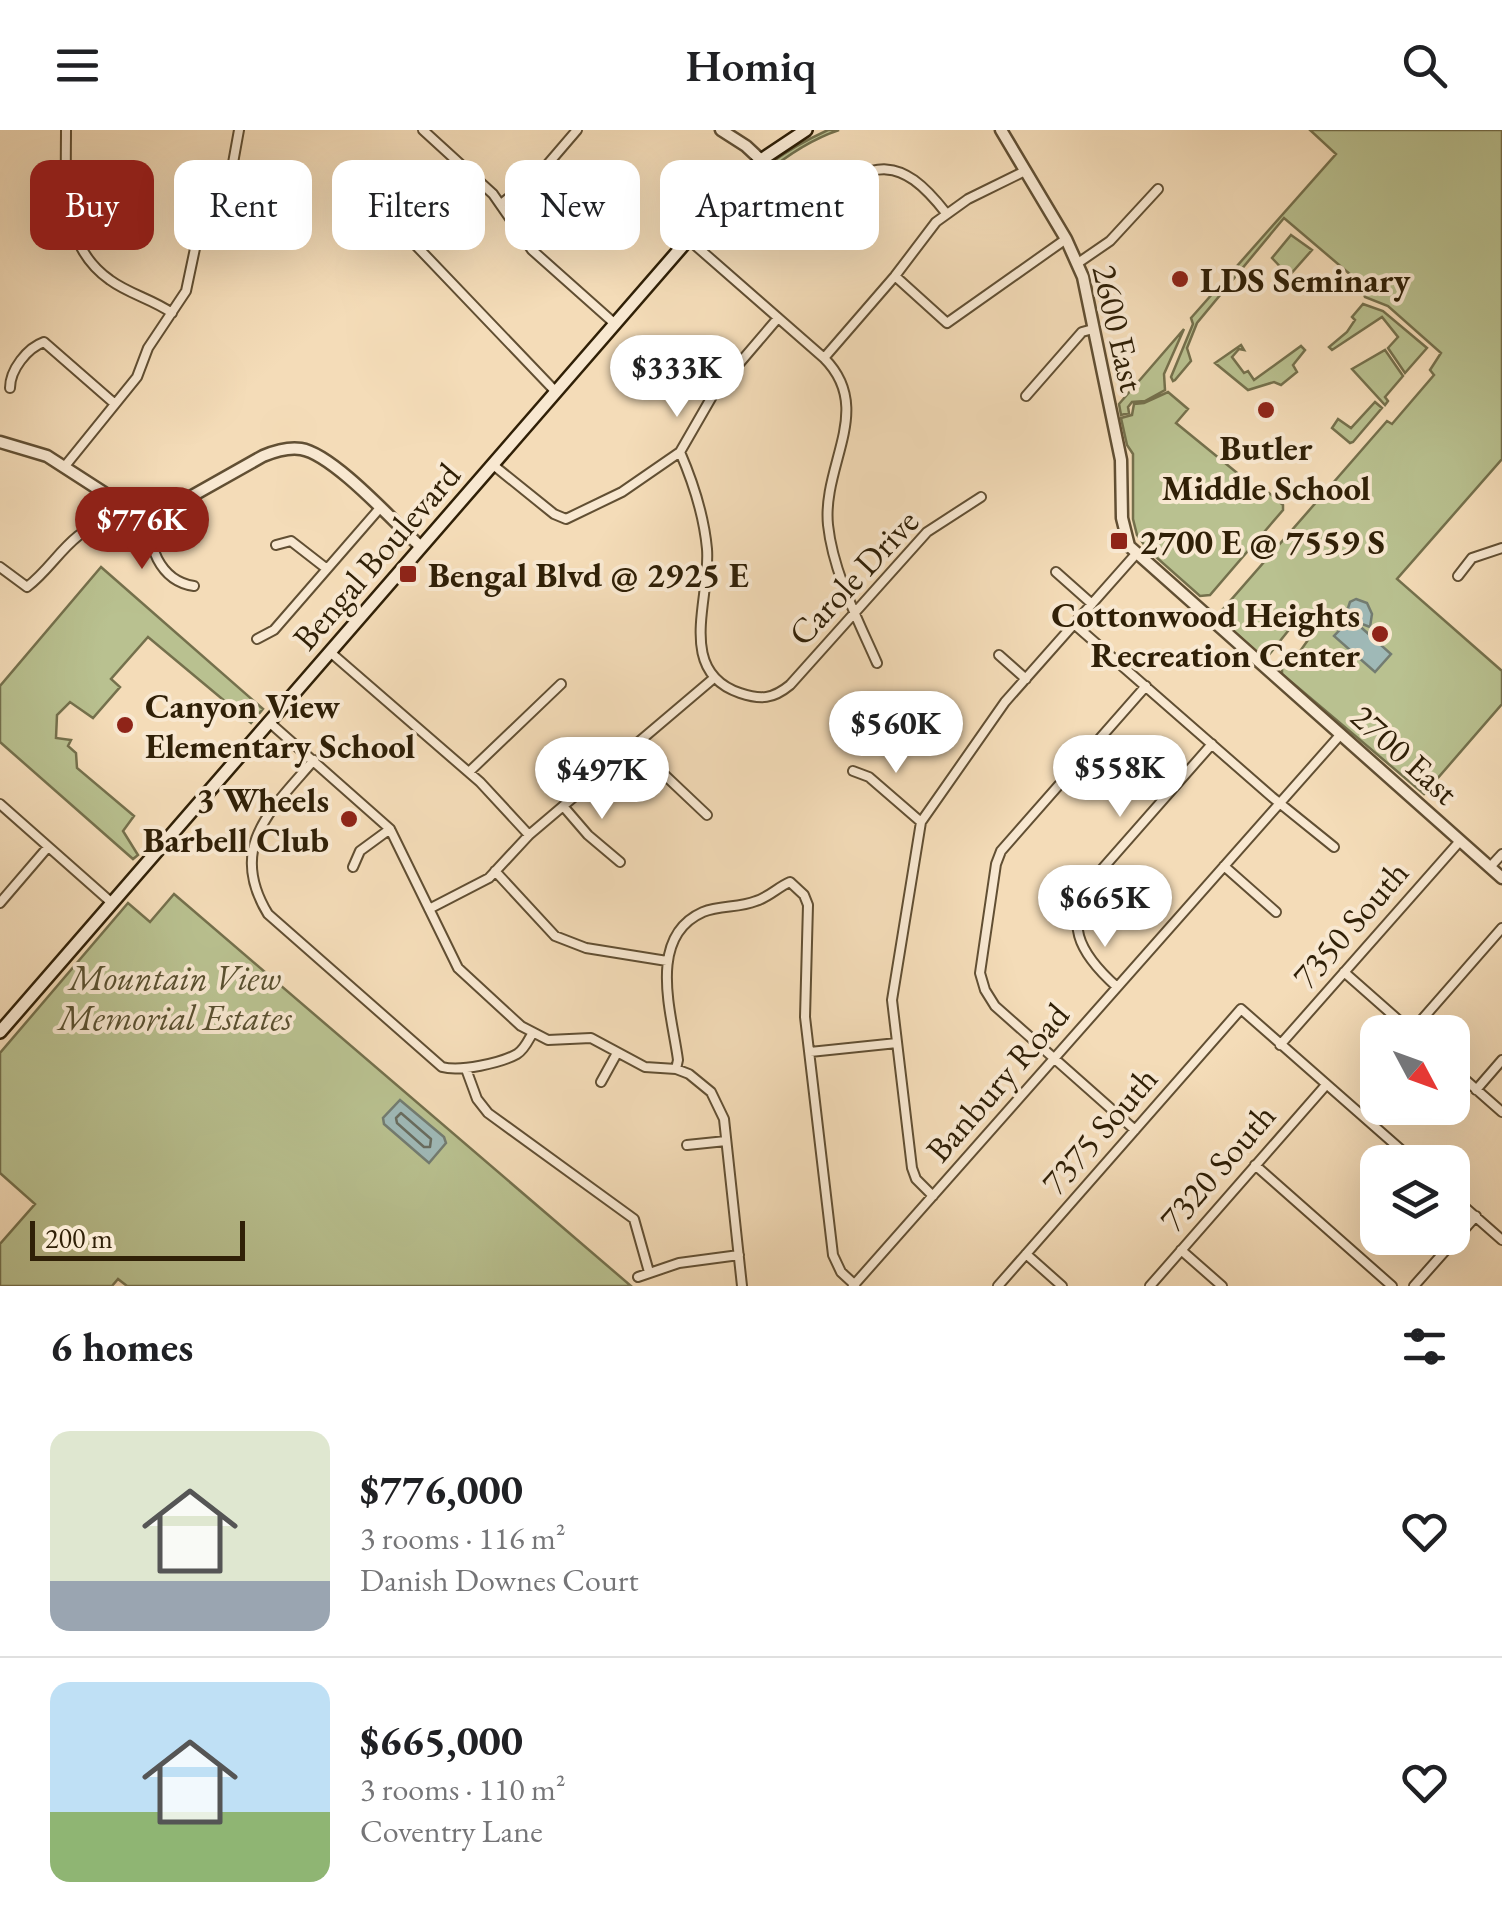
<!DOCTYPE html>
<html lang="en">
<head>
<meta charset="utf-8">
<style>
  :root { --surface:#fff; --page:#f6f6f6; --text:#202124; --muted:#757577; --line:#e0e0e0; --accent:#8f2418 }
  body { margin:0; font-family:"EB Garamond",serif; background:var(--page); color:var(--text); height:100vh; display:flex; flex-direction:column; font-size:38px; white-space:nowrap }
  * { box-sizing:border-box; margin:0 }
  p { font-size:32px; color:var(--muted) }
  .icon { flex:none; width:55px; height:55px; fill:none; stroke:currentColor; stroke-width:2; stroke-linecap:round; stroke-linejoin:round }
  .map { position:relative; height:1156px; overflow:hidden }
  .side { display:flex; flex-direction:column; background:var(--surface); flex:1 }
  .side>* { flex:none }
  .hud { position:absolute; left:30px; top:30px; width:1000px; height:90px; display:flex; gap:20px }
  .needle { width:65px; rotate:131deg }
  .fabs { position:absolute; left:1360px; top:885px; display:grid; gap:20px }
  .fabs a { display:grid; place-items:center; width:110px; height:110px; border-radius:20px; background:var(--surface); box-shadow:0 10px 40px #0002; font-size:50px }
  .scale { position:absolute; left:30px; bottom:25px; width:215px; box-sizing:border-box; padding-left:10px; border:5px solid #302007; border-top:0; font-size:28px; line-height:35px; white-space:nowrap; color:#302007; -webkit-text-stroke:8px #f8e8d1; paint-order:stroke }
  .price { position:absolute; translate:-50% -85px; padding:0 22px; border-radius:35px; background:#fff; color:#222; font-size:32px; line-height:65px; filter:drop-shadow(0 2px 5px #0008) }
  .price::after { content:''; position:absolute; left:50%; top:60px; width:30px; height:22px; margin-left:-15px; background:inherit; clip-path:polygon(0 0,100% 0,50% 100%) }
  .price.on { background:var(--accent); color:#fff }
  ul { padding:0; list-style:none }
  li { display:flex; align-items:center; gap:30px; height:250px; padding:0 50px }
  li+li { border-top:2px solid var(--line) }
  li span { display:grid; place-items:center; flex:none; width:280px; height:200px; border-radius:20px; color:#555 }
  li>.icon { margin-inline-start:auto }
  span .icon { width:120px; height:120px; fill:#fffc; stroke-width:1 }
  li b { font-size:42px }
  h2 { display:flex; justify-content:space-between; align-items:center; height:120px; padding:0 50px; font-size:42px }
  .chip { padding:0 35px; border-radius:20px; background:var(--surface); box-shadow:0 10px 40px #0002; font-size:35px; line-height:90px }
  .chip.on { background:var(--accent); color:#fff }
  header { display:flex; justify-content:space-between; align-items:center; height:130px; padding:0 50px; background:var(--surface); font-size:45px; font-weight:600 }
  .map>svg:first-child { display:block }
  .green { fill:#b9c190; stroke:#74704c; stroke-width:2.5 }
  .water { fill:#9fb9b7; stroke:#737c71; stroke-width:2.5 }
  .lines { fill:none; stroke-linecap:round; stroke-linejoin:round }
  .shore { stroke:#686c5f; stroke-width:2.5 }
  .minor-casing { stroke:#614f33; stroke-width:12 }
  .tertiary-casing { stroke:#614f33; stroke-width:15 }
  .secondary-casing { stroke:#302007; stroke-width:16 }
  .minor { stroke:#f8e8d1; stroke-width:8 }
  .tertiary { stroke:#f8e8d1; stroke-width:10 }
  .secondary { stroke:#f8e8d1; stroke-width:11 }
  .poi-dot { fill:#8f2418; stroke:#f8e8d1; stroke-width:4 }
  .labels { text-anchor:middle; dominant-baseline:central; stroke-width:8; stroke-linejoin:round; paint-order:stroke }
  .poi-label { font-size:35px; font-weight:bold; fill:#302007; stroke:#f8e8d1; text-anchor:start }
  .street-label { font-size:35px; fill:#302007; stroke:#f8e8d1 }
  .park-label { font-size:35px; font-style:italic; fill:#595030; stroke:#f8e8d1 }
</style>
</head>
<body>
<header><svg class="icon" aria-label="menu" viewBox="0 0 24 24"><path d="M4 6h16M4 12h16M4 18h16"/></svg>Homiq<svg class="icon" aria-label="search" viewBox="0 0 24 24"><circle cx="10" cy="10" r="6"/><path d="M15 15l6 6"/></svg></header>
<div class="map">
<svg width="1502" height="1156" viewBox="0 0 1502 1156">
  <rect width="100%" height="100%" fill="#f4dcb8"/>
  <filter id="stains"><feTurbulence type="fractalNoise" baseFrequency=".002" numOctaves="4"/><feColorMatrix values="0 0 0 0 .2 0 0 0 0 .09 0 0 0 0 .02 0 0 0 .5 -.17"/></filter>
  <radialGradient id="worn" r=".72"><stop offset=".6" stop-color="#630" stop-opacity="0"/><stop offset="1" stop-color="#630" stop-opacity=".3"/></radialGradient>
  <path class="green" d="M828,0H839C788,17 736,65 703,107C708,95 719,85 727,76C759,39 784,20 828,0Z
    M1310,0H1502V329L1397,449L1502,541V574L1424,664L1282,544V538L1288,532L1291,534L1308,510L1292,496L1268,526L1263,528L1217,486L1387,291L1392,294L1434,245L1430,240L1441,223L1388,176L1365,167L1358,151L1284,88L1197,193L1187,218L1191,231L1175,250L1173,251L1171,247L1193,194L1191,188L1336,24Z
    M1291,105L1312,120L1289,146L1272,128Z
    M1363,174L1383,181L1427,218L1405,243L1388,218L1398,207L1382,187L1332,220L1329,217L1347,202L1355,190L1352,187Z
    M1184,199L1164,244L1165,260L1145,271L1132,272L1128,277L1129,283L1121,285L1119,274Z
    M1241,215L1244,220L1239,219L1232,227L1244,243L1248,241L1254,250L1301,216L1305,220L1293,235L1297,242L1281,255L1274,252L1248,260L1215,233Z
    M1385,220L1403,246L1385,267L1388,271L1385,275L1352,239Z
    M1168,262L1188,279L1176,293L1258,360L1262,357L1283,375V380L1210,465L1200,466L1148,420L1137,405L1133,389V324L1127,315L1121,288L1132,285L1134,274L1144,273Z
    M1375,272L1382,278L1353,312L1350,313L1332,298L1338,289L1351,298Z
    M101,437L263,579L251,593L148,507L111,549L120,557L93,588L70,572L57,585L56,608L71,610L68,616L76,623L77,638L134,686L123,701L138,725L133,729L0,612V556Z
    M174,764L631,1156H127L118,1149L112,1156H0V1114L35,1074L0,1043V923L128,773L150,792Z"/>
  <path class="water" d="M1356,469L1367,473L1372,484L1370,497L1354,491L1391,524L1375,542L1334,506L1352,487L1347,481L1350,472Z
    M400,970L444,1007L446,1013L429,1033L384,994L383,988Z"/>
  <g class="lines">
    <path class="shore" d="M401,983L431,1009L430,1017H424L397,993L396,988Z"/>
    <g class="minor-casing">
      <path id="minor" d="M66,0C66,54 60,115 110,150C129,164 152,169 172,183
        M423,0L493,64L532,120L614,193
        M373,58L376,71L384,82L556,262
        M809,70C873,36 895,18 946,83
        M501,74L541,42L577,0
        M67,75L110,74
        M688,109L824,228C875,279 822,334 828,395C833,442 858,490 877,533
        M1078,133L1110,111L1158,59
        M895,146L947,193L1066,109
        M824,228L895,146L936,92L968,69L1025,41
        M10,258C10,240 27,218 44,212L115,274
        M1026,266L1082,202L1093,199
        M680,322C693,352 704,387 707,419C711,468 675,541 740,563C761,570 773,569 790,555L927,402L981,367
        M492,334L554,384L566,389L622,362L680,322L714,263L778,188
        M65,336L137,247L148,218L186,161L197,109L233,33L239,0
        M148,382C147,414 159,451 194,456
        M276,415L291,411L327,439
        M0,437L27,457C47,442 59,421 78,406C94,393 110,393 123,375
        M1056,442L1092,474
        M1458,446L1472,428L1502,418
        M1074,494L1272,667L1334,717
        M257,509L274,500L380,378
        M330,522L480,652L529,705
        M999,525L1026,549
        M269,592L390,699L458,838L521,896L548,910L591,908L645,937L676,939L689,944L711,962L724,989L742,1156
        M634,616L707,685
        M314,630C271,680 227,717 268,784L442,937C460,942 501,933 517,924C524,920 528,911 532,904
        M853,641L869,647L921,692
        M469,642L561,554
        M0,674L112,773
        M563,676L588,705L620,732
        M1224,736L1276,782
        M353,737L360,721L390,699
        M1490,737L1502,724
        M495,741L555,806L586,818L667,831
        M0,773L48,717
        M429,779L489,748L529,705L714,548
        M1344,842L1412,902
        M1117,857C1079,823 1061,792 1096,746L1212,614
        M1411,902L1502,798
        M1280,915L1460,711
        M810,922L897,913
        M1452,938L1502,982
        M466,939L477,969L488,983L634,1089L649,1142
        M676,939L678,930C672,884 646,807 703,782C720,775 739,778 756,771C769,767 778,757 790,752L804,765L808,775L805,887L833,1125L841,1142L855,1155
        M601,952L617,923
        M1476,960L1502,930
        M1135,1000L995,876L985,860L980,843L996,734L1001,721L1146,556
        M687,1015L726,1011
        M1255,1035L1392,1156
        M933,1066L916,1049L912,1038L892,870L921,692L1005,572L1136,424
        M1452,1066L1502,1110
        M1181,1120L1222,1156
        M1026,1124L1062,1156
        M638,1147L679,1133L739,1125
        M853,1156L1341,604
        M998,1156L1241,879L1415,1032
        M1150,1156L1326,955
        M1414,1156L1476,1086"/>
    </g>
    <g class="tertiary-casing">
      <path id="tertiary" d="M721,0L746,16L761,30
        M1001,0L1066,109L1083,147L1121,330L1122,388L1129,416L1502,748
        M0,312L47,326L123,375L148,382L176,375L263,326C275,321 288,317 301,319C333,324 394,392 421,417"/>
    </g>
    <g class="secondary-casing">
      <path id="secondary" d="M0,902L719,74L761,30L806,0"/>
    </g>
    <use href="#minor" class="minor"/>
    <use href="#tertiary" class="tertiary"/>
    <use href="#secondary" class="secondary"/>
  </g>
  <g class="poi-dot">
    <circle cx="1180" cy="149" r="10"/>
    <circle cx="1266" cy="280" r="10"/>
    <rect x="1109" y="401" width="20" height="20" rx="5"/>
    <rect x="398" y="434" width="20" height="20" rx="5"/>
    <circle cx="1380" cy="504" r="10"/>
    <circle cx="125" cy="595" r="10"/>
    <circle cx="349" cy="689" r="10"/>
  </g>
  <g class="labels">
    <g class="poi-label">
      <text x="1200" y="149">LDS Seminary</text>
      <text x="1266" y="317" text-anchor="middle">Butler<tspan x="1266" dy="40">Middle School</tspan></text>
      <text x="1139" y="411">2700 E @ 7559 S</text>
      <text x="428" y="444">Bengal Blvd @ 2925 E</text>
      <text x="1360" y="484" text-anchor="end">Cottonwood Heights<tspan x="1360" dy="40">Recreation Center</tspan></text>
      <text x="145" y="575">Canyon View<tspan x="145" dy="40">Elementary School</tspan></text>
      <text x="329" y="669" text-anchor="end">3 Wheels<tspan x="329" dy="40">Barbell Club</tspan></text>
    </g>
    <g class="street-label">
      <text transform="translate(1119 198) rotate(77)">2600 East</text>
      <text transform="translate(376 426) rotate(-49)">Bengal Boulevard</text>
      <text transform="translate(853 447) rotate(-47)">Carole Drive</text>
      <text transform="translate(1405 624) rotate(42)">2700 East</text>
      <text transform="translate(1350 794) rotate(-49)">7350 South</text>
      <text transform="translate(997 952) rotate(-49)">Banbury Road</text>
      <text transform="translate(1099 1000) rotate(-49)">7375 South</text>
      <text transform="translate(1217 1037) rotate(-49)">7320 South</text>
    </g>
    <g class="park-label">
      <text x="175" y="847">Mountain View<tspan x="175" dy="40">Memorial Estates</tspan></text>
    </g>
  </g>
  <rect width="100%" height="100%" filter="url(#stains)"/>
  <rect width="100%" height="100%" fill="url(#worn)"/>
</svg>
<div class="fabs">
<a><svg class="needle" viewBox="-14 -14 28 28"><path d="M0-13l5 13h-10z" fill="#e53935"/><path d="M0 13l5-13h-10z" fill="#757577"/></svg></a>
<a><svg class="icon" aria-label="layers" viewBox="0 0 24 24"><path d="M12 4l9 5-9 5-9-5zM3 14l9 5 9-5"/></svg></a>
</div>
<div class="scale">200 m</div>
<b class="price" style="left:677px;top:290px">$333K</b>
<b class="price on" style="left:142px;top:442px">$776K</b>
<b class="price" style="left:896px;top:646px">$560K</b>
<b class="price" style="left:1120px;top:690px">$558K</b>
<b class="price" style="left:602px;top:692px">$497K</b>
<b class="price" style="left:1105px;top:820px">$665K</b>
<div class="hud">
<a class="chip on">Buy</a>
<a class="chip">Rent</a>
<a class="chip">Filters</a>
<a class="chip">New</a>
<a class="chip">Apartment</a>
</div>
</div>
<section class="side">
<h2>6 homes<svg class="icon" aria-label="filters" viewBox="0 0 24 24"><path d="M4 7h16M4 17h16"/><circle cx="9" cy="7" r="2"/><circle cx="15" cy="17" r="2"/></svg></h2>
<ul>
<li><span style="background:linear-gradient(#dfe7d0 75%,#9aa5b1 0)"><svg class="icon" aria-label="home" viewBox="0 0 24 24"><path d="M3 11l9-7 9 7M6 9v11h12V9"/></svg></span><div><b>$776,000</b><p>3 rooms · 116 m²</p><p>Danish Downes Court</p></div><svg class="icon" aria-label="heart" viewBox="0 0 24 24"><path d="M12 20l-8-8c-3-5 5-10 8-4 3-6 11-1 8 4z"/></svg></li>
<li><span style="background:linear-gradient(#bfe0f5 65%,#8fb573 0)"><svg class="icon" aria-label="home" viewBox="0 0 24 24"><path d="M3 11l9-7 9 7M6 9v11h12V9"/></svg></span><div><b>$665,000</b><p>3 rooms · 110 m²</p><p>Coventry Lane</p></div><svg class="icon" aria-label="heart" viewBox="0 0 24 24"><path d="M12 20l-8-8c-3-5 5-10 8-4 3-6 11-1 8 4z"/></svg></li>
</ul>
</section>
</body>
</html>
